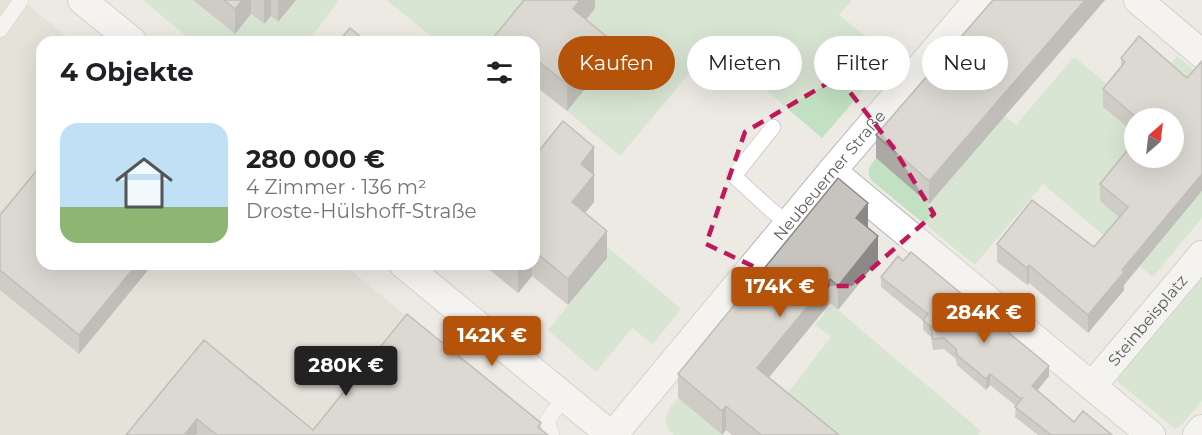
<!DOCTYPE html>
<html lang="de">
<head>
<meta charset="utf-8">
<style>
  :root { --surface:#fff; --page:#f6f6f6; --text:#202124; --muted:#757577; --line:#e0e0e0; --accent:#b45309 }
  body { margin:0; font-family:Montserrat,sans-serif; background:var(--page); color:var(--text); height:100vh; display:flex; flex-direction:column; font-size:22px; white-space:nowrap }
  * { box-sizing:border-box; margin:0 }
  p { font-size:20px; color:var(--muted) }
  .icon { flex:none; width:33px; height:33px; fill:none; stroke:currentColor; stroke-width:2; stroke-linecap:round; stroke-linejoin:round }
  .map { position:relative; flex:1; overflow:hidden }
  .drawer { position:absolute; left:36px; top:36px; width:504px; height:234px; display:flex; flex-direction:column; background:var(--surface); border-radius:18px; box-shadow:0 6px 24px #0002 }
  .drawer>* { flex:none }
  .banner { position:absolute; left:558px; top:36px; width:554px; height:54px; display:flex; gap:12px }
  .needle { width:39px; rotate:28deg }
  .tools { position:absolute; left:1124px; top:108px; display:grid; gap:12px }
  .tools a { display:grid; place-items:center; width:60px; height:60px; border-radius:50%; background:var(--surface); box-shadow:0 6px 24px #0002; font-size:30px }
  .price { position:absolute; translate:-50% -51px; padding:0 14px; border-radius:6px; background:var(--accent); color:#fff; font-size:20px; line-height:39px; filter:drop-shadow(0 2px 3px #0008) }
  .price::after { content:''; position:absolute; left:50%; top:36px; width:18px; height:14px; margin-left:-9px; background:inherit; clip-path:polygon(0 0,100% 0,50% 100%) }
  .price.selected { background:#222; color:#fff }
  ul { padding:0; list-style:none }
  li { display:flex; align-items:center; gap:18px; height:150px; padding:0 24px }
  li+li { border-top:2px solid var(--line) }
  li span { display:grid; place-items:center; flex:none; width:168px; height:120px; border-radius:18px; color:#555 }
  li>.icon { margin-inline-start:auto }
  span .icon { width:72px; height:72px; fill:#fffc; stroke-width:1 }
  li b { font-size:26px }
  h2 { display:flex; justify-content:space-between; align-items:center; height:72px; padding:0 24px; font-size:26px }
  .tag { padding:0 21px; border-radius:27px; background:var(--surface); box-shadow:0 6px 24px #0002; font-size:21px; line-height:54px }
  .tag.selected { background:var(--accent); color:#fff }
  .map>svg:first-child { display:block }
  .education { fill:#dbd9d1 }
  .green { fill:#c1e1c2 }
  .lines { fill:none; stroke-linecap:round; stroke-linejoin:round }
  .lane-casing { stroke:#b3b5b8; stroke-width:16 }
  .street-casing { stroke:#b3b5b8; stroke-width:30 }
  .lane { stroke:#fff; stroke-width:15 }
  .street { stroke:#fff; stroke-width:28 }
  .wall { fill:#aba9a4 }
  .shaded-wall { fill:#8b8986 }
  .building { fill:#c7c4bf; stroke:#8b8986; stroke-width:1.5 }
  .marked { fill:none; stroke:#c2185b; stroke-width:4.5; stroke-dasharray:12 8; stroke-linejoin:round }
  .labels { text-anchor:middle; dominant-baseline:central; stroke-width:4.5; stroke-linejoin:round; paint-order:stroke }
  .street-label { font-size:16px; fill:#5b5e61; stroke:#fff }
</style>
</head>
<body>
<div class="map">
<svg width="1202" height="435" viewBox="0 0 1202 435">
  <rect width="100%" height="100%" fill="#eceae2"/>
  <path class="education" d="M0,0H22L73,42H42V264H343L551,435H0Z"/>
  <path class="green" d="M143,0H193L235,34L251,14L264,24L271,16L278,22L296,0H339L308,42H193Z
    M387,0H527L512,42H438Z
    M579,0H852L839,15L892,57L822,138L713,45L620,156L567,111L606,63L573,35Z
    M1177,56L1202,77L1134,118V158L1155,247L1202,191V218L1153,277L1043,184L975,265L872,181C865,171 870,166 876,158L929,203L1005,116L1016,125L1074,57L1116,91L1162,75Z
    M578,222L681,309L653,344L632,328L596,372L548,330L607,258Z
    M1202,273V401L1183,423L1175,429L1117,381L1121,372Z
    M832,305L981,431L978,435H836L787,394L831,337L815,325Z
    M678,398L722,435H674C659,422 667,410 678,398Z"/>
  <g class="lines">
    <g class="lane-casing">
      <path id="lane" d="M0,30L21,0
        M773,127L734,176L771,210L788,223
        M552,435L547,421L565,396"/>
    </g>
    <g class="street-casing">
      <g id="street">
        <path d="M82,0L133,42"/>
        <path d="M1138,0L1202,54"/>
        <path d="M832,171L1151,435"/>
        <path d="M403,264L611,435"/>
        <path id="s1" d="M1092,386L1202,255"/>
        <path id="s2" d="M613,435L832,171L978,0"/>
        <path d="M1197,435L1202,429"/>
      </g>
    </g>
    <use href="#lane" class="lane"/>
    <use href="#street" class="street"/>
  </g>
  <path class="wall" d="M193,0H296L278,22L271,16L264,24L251,14L235,34Z
    M595,0V8L586,20L606,63L567,111L534,85V42Z
    M993,0H1105L929,204L876,158V135Z
    M1121,58L1187,78L1124,285V290L1088,333L1029,283L1027,285L997,262V244L1094,247L1119,217L1100,201V184L1173,118H1134V133L1103,107V89L1121,68Z
    M534,157L594,174V202L585,213L607,258L568,305L532,276L518,293L486,267V264H534Z
    M0,215L42,264H153L79,354L0,290Z
    M868,227L878,260L838,310L830,303L769,377L839,435H732L726,430L722,435L678,398V374Z
    M881,277L1049,376L1037,390L1074,422L1112,435H1038L1015,417L1016,406L990,385L986,390L957,365L956,359L944,349L933,350L931,337L923,330V321L881,287Z
    M204,340L313,430H541L548,435H198L197,434L126,435Z"/>
  <path class="shaded-wall" d="M242,0H251V14L235,34V9Z
    M264,0H271V16L264,24Z
    M278,0H296L278,22Z
    M580,0H595V8L573,36V9Z
    M1085,0H1105L929,204V181Z
    M606,36V63L567,111V84Z
    M594,147V174L581,190V164Z
    M1202,174V191L1124,285V290L1088,333V315L1122,270Z
    M594,175V202L572,229V202Z
    M868,203V227L856,242V218Z
    M607,231V258L568,305V279Z
    M878,236V260L838,310V286Z
    M137,264H153L79,354V335Z
    M520,264H532V276L518,293V266Z
    M1029,265V283L1027,285V268Z
    M830,279V303L757,392V368Z
    M1049,366V376L1032,397V386Z
    M990,374V385L986,390V379Z
    M726,406V430L722,435V411Z
    M197,419V434L196,435H184Z"/>
  <path class="building" d="M224,0H242L235,9Z
    M524,0H580L573,9L606,36L567,84L534,58V42H490Z
    M993,0H1085L929,181L876,135Z
    M350,28L367,42H338Z
    M1139,36L1187,78L1202,61V174L1122,270L1124,272L1088,315L1029,265L1027,268L997,244L1032,200L1094,247L1128,207L1100,184L1134,142V158H1173V118H1137L1103,89L1125,62L1121,58Z
    M563,121L594,147L581,164L594,175L572,202L607,231L568,279L534,251V181L535,180L534,179V157Z
    M42,164V264H137L79,335L0,270V215Z
    M838,178L868,203L856,218L878,236L838,286L830,279L757,368L839,435H761L726,406L722,411L678,374Z
    M911,252L1049,366L1032,386L1074,422L1083,411L1112,435H1051L1015,407L1023,397L1021,399L990,374L986,379L957,355L956,349L944,338L933,339L931,327L923,320L928,314L881,277L898,256L903,261Z
    M407,314L541,423L538,427L548,435H217L197,419L184,435H126L204,340L313,430Z"/>
  <path d="M0 0H1202V435H0ZM838,77L893,147L934,214L852,286H795L706,244L745,132Z" fill="#eceae2" fill-opacity=".55" fill-rule="evenodd"/>
  <path class="marked" d="M838,77L893,147L934,214L852,286H795L706,244L745,132Z"/>
  <g class="labels">
    <g class="street-label">
      <text stroke="none"><textPath href="#s2" startOffset="338">Neubeuerner Straße</textPath></text>
      <text stroke="none"><textPath href="#s1" startOffset="86">Steinbeisplatz</textPath></text>
    </g>
  </g>
</svg>
<div class="tools">
<a><svg class="needle" viewBox="-14 -14 28 28"><path d="M0-13l5 13h-10z" fill="#e53935"/><path d="M0 13l5-13h-10z" fill="#757577"/></svg></a>
</div>
<b class="price" style="left:780px;top:318px">174K €</b>
<b class="price" style="left:984px;top:344px">284K €</b>
<b class="price" style="left:492px;top:367px">142K €</b>
<b class="price selected" style="left:346px;top:397px">280K €</b>
<div class="banner">
<a class="tag selected">Kaufen</a>
<a class="tag">Mieten</a>
<a class="tag">Filter</a>
<a class="tag">Neu</a>
</div>
<section class="drawer">
<h2>4 Objekte<svg class="icon" aria-label="filters" viewBox="0 0 24 24"><path d="M4 7h16M4 17h16"/><circle cx="9" cy="7" r="2"/><circle cx="15" cy="17" r="2"/></svg></h2>
<ul>
<li><span style="background:linear-gradient(#bfe0f5 70%,#8fb573 0)"><svg class="icon" aria-label="home" viewBox="0 0 24 24"><path d="M3 11l9-7 9 7M6 9v11h12V9"/></svg></span><div><b>280 000 €</b><p>4 Zimmer · 136 m²</p><p>Droste-Hülshoff-Straße</p></div></li>
</ul>
</section>
</div>
</body>
</html>
